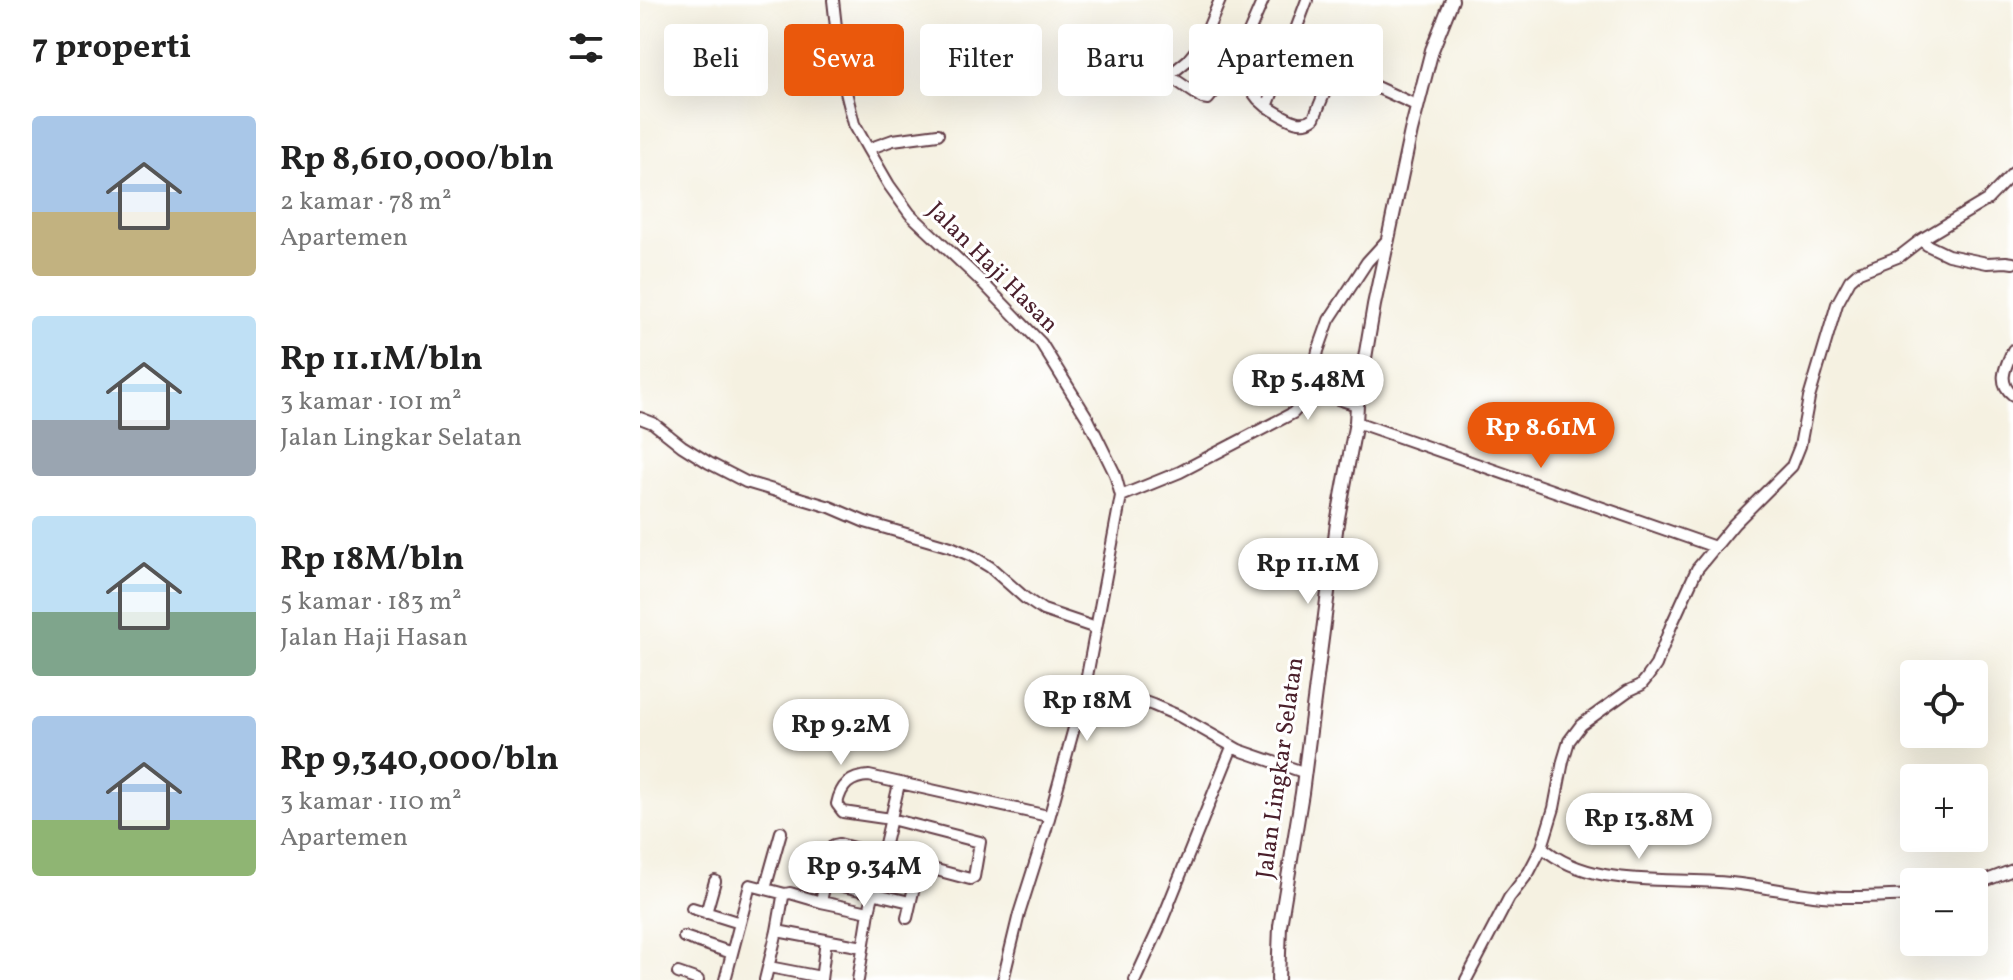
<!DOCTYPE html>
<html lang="id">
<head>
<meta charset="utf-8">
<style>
  :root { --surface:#fff; --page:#f6f6f6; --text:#222; --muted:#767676; --accent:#ea580c }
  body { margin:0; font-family:Vollkorn,serif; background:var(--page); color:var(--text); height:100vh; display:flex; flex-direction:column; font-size:30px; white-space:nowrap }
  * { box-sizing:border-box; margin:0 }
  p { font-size:26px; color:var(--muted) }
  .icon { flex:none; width:44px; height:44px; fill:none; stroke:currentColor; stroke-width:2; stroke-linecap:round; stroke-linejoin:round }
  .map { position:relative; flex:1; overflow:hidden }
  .side { display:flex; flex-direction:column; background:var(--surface); width:640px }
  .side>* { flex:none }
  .banner { position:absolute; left:24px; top:24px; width:760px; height:72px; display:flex; gap:16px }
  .tools { position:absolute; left:1260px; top:660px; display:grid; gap:16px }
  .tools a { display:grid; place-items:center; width:88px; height:88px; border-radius:8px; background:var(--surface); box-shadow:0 8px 32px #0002; font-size:40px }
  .price { position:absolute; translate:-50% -68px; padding:0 18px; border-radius:28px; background:#fff; color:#222; font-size:26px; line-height:52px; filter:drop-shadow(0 2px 4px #0008) }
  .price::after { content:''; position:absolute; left:50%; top:48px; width:24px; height:18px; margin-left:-12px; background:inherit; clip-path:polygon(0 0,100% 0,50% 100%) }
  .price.on { background:var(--accent); color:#fff }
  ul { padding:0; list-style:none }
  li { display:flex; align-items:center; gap:24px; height:200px; padding:0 32px }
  li span { display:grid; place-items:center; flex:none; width:224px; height:160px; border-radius:8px; color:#555 }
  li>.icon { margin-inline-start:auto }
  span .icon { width:96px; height:96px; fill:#fffc; stroke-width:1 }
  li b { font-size:34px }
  h2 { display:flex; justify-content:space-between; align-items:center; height:96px; padding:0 32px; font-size:34px }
  .pill { padding:0 28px; border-radius:8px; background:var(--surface); box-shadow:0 8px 32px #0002; font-size:28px; line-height:72px }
  .pill.on { background:var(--accent); color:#fff }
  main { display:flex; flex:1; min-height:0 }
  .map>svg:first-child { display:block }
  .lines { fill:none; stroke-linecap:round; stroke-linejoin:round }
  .minor-casing { stroke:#643e46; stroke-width:14 }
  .tertiary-casing { stroke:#643e46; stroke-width:16 }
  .minor { stroke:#fff; stroke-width:10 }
  .tertiary { stroke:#fff; stroke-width:12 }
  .labels { text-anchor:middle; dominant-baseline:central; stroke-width:6; stroke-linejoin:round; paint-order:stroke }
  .street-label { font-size:24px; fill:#4a1f2b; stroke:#fff }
</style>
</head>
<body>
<main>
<section class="side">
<h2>7 properti<svg class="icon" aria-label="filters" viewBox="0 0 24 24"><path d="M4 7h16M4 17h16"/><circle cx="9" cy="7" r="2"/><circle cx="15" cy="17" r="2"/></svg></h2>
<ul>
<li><span style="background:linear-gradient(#a9c7e8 60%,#c2b280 0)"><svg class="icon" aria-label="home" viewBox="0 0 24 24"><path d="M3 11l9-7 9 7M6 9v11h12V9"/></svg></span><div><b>Rp 8,610,000/bln</b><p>2 kamar · 78 m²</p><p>Apartemen</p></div></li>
<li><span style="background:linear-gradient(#bfe0f5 65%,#9aa5b1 0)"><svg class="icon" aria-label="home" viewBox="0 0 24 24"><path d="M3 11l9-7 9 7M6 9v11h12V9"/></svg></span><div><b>Rp 11.1M/bln</b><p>3 kamar · 101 m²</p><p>Jalan Lingkar Selatan</p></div></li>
<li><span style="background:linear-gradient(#bfe0f5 60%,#7fa58c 0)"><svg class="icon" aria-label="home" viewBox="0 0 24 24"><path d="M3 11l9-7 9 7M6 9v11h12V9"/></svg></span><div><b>Rp 18M/bln</b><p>5 kamar · 183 m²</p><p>Jalan Haji Hasan</p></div></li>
<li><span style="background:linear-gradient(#a9c7e8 65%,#8fb573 0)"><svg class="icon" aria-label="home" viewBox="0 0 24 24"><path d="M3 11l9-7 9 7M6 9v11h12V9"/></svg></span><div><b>Rp 9,340,000/bln</b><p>3 kamar · 110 m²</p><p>Apartemen</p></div></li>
</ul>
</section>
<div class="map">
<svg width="1373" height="980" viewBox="0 0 1373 980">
  <rect width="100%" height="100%" fill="#fff"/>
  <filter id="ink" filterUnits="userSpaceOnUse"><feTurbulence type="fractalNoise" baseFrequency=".0125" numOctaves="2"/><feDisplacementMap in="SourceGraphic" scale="16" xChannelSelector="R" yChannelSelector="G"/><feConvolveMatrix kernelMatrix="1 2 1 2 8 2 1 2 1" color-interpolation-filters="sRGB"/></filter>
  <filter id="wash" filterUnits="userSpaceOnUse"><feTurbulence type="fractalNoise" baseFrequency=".006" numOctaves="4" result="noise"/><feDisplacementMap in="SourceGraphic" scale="32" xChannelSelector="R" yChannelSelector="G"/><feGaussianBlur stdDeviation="1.8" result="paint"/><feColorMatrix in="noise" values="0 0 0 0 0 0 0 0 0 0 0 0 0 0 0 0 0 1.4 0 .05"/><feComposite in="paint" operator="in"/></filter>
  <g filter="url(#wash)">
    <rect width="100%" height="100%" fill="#f5f1e1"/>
  </g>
  <g filter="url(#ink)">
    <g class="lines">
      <g class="minor-casing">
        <path id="minor" d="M193,0L201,72L214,124L228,149L249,185L270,214L342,282L401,343L448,419L475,474L481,496L444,692L406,829L379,914L363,980
          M580,0L562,43L548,60L531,74V77L562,98L568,99L594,67
          M623,0L594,67L618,99L627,107L667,0
          M650,48L778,106
          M627,107C642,114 659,130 674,118L695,68
          M228,149L253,140L298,134
          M1282,239L1287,245L1308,255L1347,263L1366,262L1373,263
          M1373,350C1366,366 1356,382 1373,395
          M670,390L717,405
          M0,418L13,423L42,446L69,463L106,482L190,507L225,522L311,547L332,556L350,567L385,598L403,610L456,628
          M716,422L1075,547
          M481,496L540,472L653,413L669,396L678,351L689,320L727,262L748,239
          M446,681L513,705L539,716L599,750L663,772
          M902,847L914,808L923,761L929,741L941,725L988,691L1001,685L1006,679L1016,665L1031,626L1057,569L1094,524L1152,466L1160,446L1169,398L1197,304L1210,280L1219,272L1260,256L1282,239L1347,200L1373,173
          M186,882L270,902
          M1334,885L1373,870
          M125,889L141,832
          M181,902L192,848L194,845L199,844L330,879L334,877L340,842L251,819L203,812L197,804C201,785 210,777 229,776L408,816
          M52,908L100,923
          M229,912L259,784
          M66,913L75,881
          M267,918L279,865
          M137,931L223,947
          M44,937L92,953
          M129,967L181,977
          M38,973L58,980
          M85,980L110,885L145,894
          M125,980L137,931L143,897L145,894L150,893L181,902L229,912L218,980
          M181,980L186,940
          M495,980L519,928L592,747
          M826,980L869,898L889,872L902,847C951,890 1031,876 1091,883C1122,886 1152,893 1182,896C1214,899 1242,896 1274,895"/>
      </g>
      <g class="tertiary-casing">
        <path id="tertiary" d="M638,980L640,926L662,793L697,523L716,422L717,405L734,305L771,131L792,50L812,0"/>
      </g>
      <use href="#minor" class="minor"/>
      <use href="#tertiary" class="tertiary"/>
    </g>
  </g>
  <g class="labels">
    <g class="street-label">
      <text transform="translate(352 268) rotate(45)">Jalan Haji Hasan</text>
      <text transform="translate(641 768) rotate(-82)">Jalan Lingkar Selatan</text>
    </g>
  </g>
</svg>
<div class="tools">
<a><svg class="icon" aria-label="locate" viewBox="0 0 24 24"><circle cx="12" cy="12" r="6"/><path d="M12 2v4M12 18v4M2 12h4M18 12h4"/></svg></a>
<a>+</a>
<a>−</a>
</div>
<b class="price" style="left:668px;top:422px">Rp 5.48M</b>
<b class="price on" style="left:901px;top:470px">Rp 8.61M</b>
<b class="price" style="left:668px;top:606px">Rp 11.1M</b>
<b class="price" style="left:447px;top:743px">Rp 18M</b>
<b class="price" style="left:201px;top:767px">Rp 9.2M</b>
<b class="price" style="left:999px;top:861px">Rp 13.8M</b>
<b class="price" style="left:224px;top:909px">Rp 9.34M</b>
<div class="banner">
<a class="pill">Beli</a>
<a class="pill on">Sewa</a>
<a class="pill">Filter</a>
<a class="pill">Baru</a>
<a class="pill">Apartemen</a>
</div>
</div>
</main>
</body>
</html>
